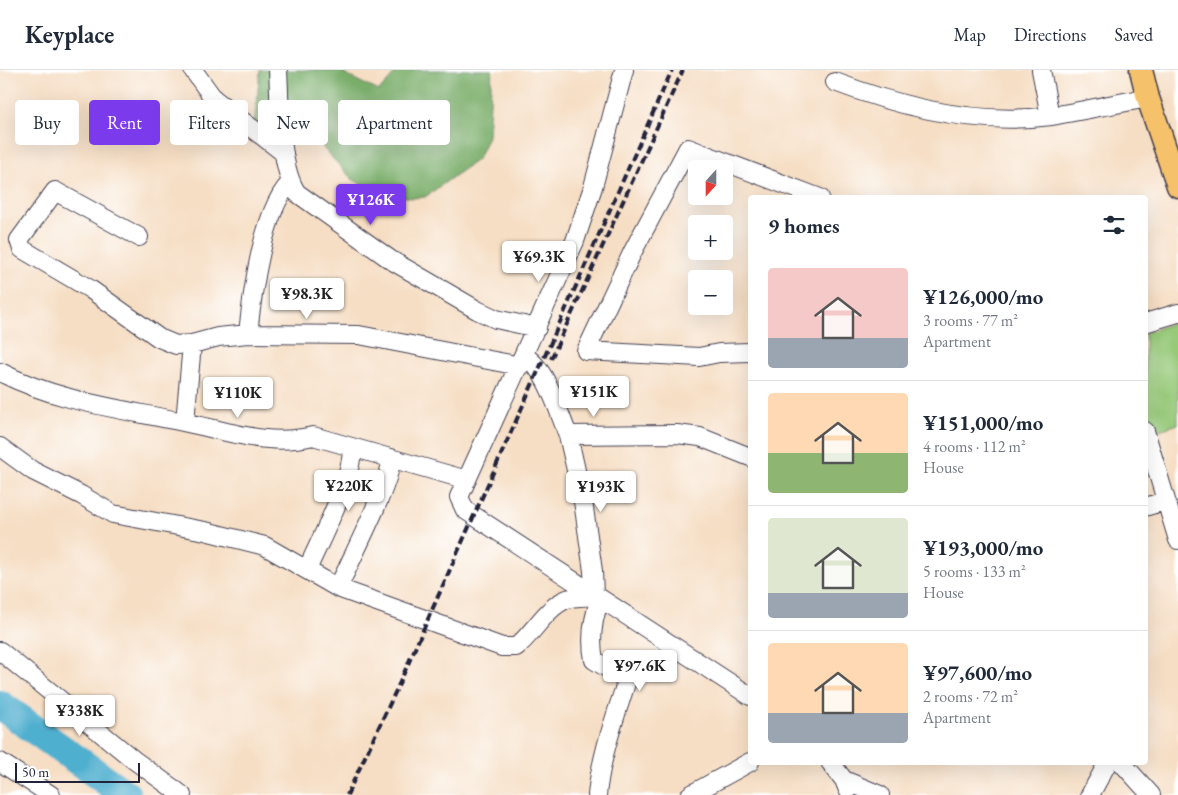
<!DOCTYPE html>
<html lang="en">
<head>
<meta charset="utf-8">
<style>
  :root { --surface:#fff; --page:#f2f2f3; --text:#1f2937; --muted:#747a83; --line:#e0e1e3; --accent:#7c3aed }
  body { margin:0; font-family:"EB Garamond",serif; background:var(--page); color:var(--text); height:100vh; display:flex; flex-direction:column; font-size:19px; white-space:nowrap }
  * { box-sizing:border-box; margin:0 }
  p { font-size:16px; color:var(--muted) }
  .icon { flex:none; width:28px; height:28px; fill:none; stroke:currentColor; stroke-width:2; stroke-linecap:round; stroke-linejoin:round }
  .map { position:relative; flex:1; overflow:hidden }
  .side { position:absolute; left:748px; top:125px; width:400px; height:570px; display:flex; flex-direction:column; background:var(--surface); border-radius:5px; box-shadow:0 5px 20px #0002 }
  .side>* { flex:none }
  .guide { position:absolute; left:15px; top:30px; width:475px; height:45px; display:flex; gap:10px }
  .needle { width:32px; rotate:201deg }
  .tools { position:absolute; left:688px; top:90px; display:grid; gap:10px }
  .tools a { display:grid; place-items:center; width:45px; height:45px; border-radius:5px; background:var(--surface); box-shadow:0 5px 20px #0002; font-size:25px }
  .scale { position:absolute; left:15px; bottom:12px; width:125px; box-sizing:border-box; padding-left:5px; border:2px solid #22223b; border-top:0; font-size:14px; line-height:18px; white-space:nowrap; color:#22223b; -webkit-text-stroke:4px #fff; paint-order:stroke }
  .price { position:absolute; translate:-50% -42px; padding:0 11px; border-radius:5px; background:#fff; color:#222; font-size:16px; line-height:32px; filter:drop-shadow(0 1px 2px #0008) }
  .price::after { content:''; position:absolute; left:50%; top:30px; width:15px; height:11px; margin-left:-8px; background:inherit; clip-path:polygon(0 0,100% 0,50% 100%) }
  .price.selected { background:var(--accent); color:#fff }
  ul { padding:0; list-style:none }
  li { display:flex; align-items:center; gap:15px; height:125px; padding:0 20px }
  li+li { border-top:1px solid var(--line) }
  li span { display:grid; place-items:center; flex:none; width:140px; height:100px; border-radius:5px; color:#555 }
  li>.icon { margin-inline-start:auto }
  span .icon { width:60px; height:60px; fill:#fffc; stroke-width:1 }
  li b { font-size:21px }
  h2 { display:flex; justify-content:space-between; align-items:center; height:60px; padding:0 20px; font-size:21px }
  .chip { padding:0 18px; border-radius:5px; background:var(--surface); box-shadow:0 5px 20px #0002; font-size:18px; line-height:45px }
  .chip.selected { background:var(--accent); color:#fff }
  header { display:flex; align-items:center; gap:30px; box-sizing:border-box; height:70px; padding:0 25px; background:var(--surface); border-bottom:1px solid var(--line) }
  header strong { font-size:24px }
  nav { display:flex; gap:28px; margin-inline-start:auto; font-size:18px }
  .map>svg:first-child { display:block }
  .green { fill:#97c979; stroke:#5c765a }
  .forest { fill:#79ad69; stroke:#4e6852 }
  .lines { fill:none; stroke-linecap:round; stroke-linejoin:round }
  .river { stroke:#50afcf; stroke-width:30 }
  .minor-casing { stroke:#423e50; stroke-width:20 }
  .major-casing { stroke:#423e50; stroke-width:25 }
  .minor { stroke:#fff; stroke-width:18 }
  .major { stroke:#f5c16b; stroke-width:22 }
  .rail { stroke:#22223b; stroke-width:4; stroke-dasharray:8 4; stroke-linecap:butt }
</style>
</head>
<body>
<header>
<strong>Keyplace</strong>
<nav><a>Map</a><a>Directions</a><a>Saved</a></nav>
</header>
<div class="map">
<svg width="1178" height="725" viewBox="0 0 1178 725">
  <rect width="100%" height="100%" fill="#fff"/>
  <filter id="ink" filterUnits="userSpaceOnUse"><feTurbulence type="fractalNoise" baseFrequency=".02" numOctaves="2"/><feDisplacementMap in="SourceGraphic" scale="10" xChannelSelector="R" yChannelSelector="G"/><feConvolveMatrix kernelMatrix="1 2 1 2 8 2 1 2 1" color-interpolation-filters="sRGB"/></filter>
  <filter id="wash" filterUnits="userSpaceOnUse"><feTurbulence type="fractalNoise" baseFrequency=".0096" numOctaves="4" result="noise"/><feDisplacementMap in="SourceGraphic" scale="20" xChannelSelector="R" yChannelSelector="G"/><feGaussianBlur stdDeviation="1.12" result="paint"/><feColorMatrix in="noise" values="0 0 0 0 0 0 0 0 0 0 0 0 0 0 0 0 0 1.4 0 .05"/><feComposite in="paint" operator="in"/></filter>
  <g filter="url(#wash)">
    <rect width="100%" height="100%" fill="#f6dec4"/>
    <path class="green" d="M1178,251V354L1153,362L1145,336V263Z"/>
    <path class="forest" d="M260,0H343L344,4L379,21L398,0H492L488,66L478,89L425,127L412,128L374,121L352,109L324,79L317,65L309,64L274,69L254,57Z"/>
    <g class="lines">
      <path class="river" d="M0,635L126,725"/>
    </g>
  </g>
  <g filter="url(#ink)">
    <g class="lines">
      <g class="minor-casing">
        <path id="minor" d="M193,0L214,29L284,83
          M278,0C280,33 279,98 297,123L391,190L477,240L496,249L537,258
          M624,0L593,117L575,171L459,427L465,440L750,626
          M1041,0L1050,46
          M835,12C903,38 977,56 1051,46C1083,41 1116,33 1148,28
          M139,167L55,121L19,170L22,179L90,219L159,268L176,275L192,274
          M1145,253L1178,243
          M248,264C252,225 263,140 290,113
          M750,282L719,283L699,287L586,281L633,181L688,78L820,128
          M524,286C546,297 559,343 568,365L677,364L700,367L750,387
          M0,302C56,331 121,339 183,352C228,361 267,377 313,366L467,410
          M185,352L192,274L218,267L248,264L359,265L520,296
          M1145,361L1178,470
          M0,377L33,401L81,425L113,444L205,461L265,476L338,518L502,577H516C534,563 545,538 567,529C575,526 586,528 594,525L593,501L583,431L568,365
          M1145,437L1165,431
          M307,500C320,470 353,408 352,377
          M338,518C349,493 393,409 391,388
          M0,581L134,690L182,725
          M0,692L51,725
          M830,692L844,710L848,720
          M1121,692L1151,725
          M844,710L880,725
          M597,725C601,685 615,648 627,610L594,590C590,570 593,548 600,529
          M690,725L750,692
          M1090,725L1108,692"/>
      </g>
      <g class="major-casing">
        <path id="major" d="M1141,0L1148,28L1178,116"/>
      </g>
      <use href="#minor" class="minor"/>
      <use href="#major" class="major"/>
      <path class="rail" d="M551,289L683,0
        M347,725L400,612L672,0"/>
    </g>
  </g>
</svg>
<div class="tools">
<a><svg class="needle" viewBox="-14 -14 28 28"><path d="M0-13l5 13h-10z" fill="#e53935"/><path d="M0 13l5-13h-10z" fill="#747a83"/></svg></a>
<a>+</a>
<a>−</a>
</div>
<div class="scale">50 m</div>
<b class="price selected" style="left:371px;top:156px">¥126K</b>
<b class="price" style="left:539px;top:213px">¥69.3K</b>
<b class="price" style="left:307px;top:250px">¥98.3K</b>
<b class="price" style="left:594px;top:348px">¥151K</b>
<b class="price" style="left:238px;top:349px">¥110K</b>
<b class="price" style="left:349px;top:442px">¥220K</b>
<b class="price" style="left:601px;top:443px">¥193K</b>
<b class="price" style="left:640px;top:622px">¥97.6K</b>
<b class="price" style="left:80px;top:667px">¥338K</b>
<div class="guide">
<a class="chip">Buy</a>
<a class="chip selected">Rent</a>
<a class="chip">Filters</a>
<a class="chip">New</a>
<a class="chip">Apartment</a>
</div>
<section class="side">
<h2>9 homes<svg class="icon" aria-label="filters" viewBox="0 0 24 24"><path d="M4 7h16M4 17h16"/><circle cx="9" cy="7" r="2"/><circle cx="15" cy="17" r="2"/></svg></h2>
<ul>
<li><span style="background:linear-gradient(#f6c9c9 70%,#9aa5b1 0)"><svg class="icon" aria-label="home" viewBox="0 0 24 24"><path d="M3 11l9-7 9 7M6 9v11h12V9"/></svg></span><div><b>¥126,000/mo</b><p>3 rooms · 77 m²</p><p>Apartment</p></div></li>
<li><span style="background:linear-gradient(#ffd9b3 60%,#8fb573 0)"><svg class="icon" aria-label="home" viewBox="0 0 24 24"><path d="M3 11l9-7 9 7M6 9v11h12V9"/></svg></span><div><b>¥151,000/mo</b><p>4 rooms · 112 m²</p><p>House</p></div></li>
<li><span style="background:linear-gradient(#dfe7d0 75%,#9aa5b1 0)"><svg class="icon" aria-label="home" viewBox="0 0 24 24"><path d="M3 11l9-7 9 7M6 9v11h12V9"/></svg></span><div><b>¥193,000/mo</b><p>5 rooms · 133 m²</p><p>House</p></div></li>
<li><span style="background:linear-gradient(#ffd9b3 70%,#9aa5b1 0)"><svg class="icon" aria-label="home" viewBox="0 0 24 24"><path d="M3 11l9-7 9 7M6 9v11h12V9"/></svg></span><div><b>¥97,600/mo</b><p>2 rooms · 72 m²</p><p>Apartment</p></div></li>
</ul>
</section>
</div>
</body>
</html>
